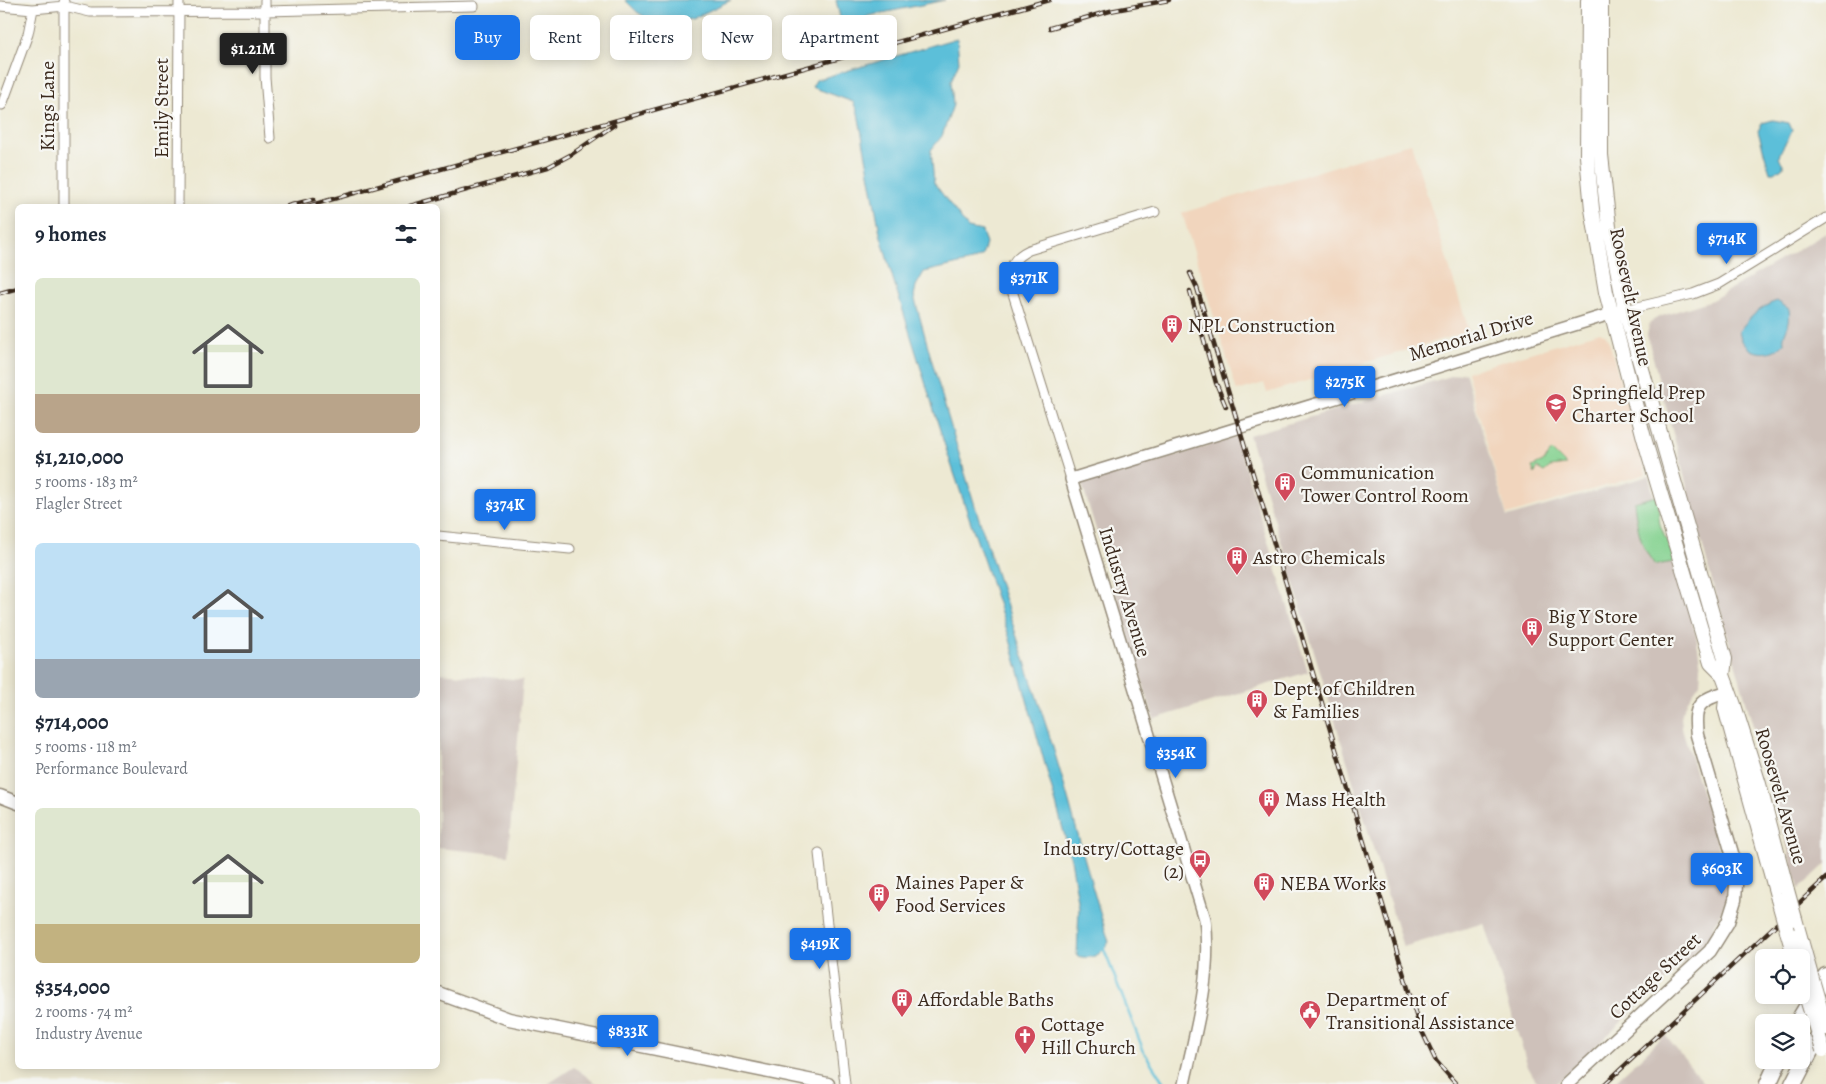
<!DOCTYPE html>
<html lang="en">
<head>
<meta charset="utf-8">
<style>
  :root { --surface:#fff; --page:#f6f6f7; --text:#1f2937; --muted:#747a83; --accent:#1a73e8 }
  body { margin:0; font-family:Alegreya,serif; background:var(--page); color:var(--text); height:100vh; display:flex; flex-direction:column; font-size:19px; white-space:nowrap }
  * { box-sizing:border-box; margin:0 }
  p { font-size:16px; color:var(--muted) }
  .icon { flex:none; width:28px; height:28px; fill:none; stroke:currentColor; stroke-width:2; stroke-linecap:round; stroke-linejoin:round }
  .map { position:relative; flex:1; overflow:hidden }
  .side { position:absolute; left:15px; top:204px; width:425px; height:865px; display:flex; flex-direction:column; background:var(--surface); border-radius:8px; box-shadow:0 2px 12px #0003 }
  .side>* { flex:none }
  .guide { position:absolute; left:455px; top:15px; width:475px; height:45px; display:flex; gap:10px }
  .fabs { position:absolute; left:1755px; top:949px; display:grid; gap:10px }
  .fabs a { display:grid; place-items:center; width:55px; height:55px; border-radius:8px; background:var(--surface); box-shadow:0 2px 12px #0003; font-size:25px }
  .price { position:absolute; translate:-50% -42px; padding:0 11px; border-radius:5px; background:var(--accent); color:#fff; font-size:16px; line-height:32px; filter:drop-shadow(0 1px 2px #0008) }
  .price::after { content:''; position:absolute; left:50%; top:30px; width:15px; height:11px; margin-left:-8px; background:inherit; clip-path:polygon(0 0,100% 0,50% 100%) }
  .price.selected { background:#222; color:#fff }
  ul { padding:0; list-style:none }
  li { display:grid; align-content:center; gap:10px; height:265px; padding:0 20px }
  li span { display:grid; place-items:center; height:155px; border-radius:8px; color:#555 }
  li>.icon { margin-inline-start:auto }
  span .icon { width:90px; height:90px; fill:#fffc; stroke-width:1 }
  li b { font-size:21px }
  h2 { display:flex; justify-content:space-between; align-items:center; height:60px; padding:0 20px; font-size:21px }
  .chip { padding:0 18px; border-radius:8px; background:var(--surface); box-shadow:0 2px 12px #0003; font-size:18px; line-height:45px }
  .chip.selected { background:var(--accent); color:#fff }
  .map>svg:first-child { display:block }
  .built { fill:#f1d5bd }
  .industrial { fill:#cec1ba }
  .green { fill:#84d290; stroke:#607e57 }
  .water { fill:#5bbfd9; stroke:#4b747c }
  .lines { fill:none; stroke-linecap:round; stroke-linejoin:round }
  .stream { stroke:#5bbfd9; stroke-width:2.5 }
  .minor-casing { stroke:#948a78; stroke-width:11 }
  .tertiary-casing { stroke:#948a78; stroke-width:14 }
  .secondary-casing { stroke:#948a78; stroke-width:15 }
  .primary-casing { stroke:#948a78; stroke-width:16 }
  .motorway-casing { stroke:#948a78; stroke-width:19 }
  .minor { stroke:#fff; stroke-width:9 }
  .tertiary { stroke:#fff; stroke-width:11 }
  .secondary { stroke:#fff; stroke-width:12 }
  .primary { stroke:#fff; stroke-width:14 }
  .motorway { stroke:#fff; stroke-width:16 }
  .rail-casing { stroke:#3b2a1e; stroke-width:4.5 }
  .rail { stroke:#f6f6f2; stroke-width:2.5; stroke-dasharray:8; stroke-linecap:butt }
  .primary-bridge-casing { stroke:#948a78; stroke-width:16; stroke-linecap:butt }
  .primary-bridge { stroke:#fff; stroke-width:14 }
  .labels { text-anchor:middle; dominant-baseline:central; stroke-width:4.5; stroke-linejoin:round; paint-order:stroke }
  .street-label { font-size:20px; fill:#3b2a1e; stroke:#f6f6f2 }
  .poi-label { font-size:20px; fill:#3b2a1e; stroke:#f6f6f2; text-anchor:start }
</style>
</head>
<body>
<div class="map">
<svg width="1826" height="1084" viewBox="0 0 1826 1084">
  <rect width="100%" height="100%" fill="#f6f6f2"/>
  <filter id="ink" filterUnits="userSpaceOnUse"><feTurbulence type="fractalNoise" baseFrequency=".02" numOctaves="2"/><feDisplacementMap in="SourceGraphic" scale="10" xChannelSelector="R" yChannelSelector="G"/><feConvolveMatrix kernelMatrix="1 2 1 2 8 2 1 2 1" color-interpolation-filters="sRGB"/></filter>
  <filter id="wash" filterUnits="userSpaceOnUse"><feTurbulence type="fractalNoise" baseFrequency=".0096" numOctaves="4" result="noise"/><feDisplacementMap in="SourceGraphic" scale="20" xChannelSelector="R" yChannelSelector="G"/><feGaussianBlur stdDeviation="1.12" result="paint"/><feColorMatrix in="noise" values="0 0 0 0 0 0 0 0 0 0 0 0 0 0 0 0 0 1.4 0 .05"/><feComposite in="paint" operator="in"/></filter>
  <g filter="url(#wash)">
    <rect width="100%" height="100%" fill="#ede9d3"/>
    <path class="built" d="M1411,143L1469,331L1267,393L1264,383L1237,391L1182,213Z
      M1600,332L1606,335L1610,345L1646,474L1507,515L1467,372Z"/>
    <path class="industrial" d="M1826,233V864L1799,889L1711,577L1647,335L1650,322L1659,317L1712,300Z
      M1465,372L1507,517L1649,476L1654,497L1634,502L1674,562L1696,634L1701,668L1700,683L1688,700L1681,715L1682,728L1724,866L1728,896L1708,940L1556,1084H1538L1528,1067L1484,923L1403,947L1249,435Z
      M1236,437L1308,672L1154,719L1082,484Z
      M438,673L523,680L508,855L438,848Z
      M1665,1035L1704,1084H1612Z
      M574,1067L597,1084H548Z"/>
    <path class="green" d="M1552,451L1566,465L1550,467L1544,472L1537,468L1535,474L1532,467L1543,462Z
      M1657,496C1660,507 1658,515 1660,524C1664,538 1672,548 1674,562L1655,565C1640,546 1637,526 1634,502Z"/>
    <path class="water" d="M625,0H731L692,19L658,25L637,12Z
      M836,0H945L868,16L844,35Z
      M957,38L959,62L951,81L953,105L942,136L931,150L934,183L968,228L982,231L986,244L982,256L972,261L924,272L916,286L914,296C952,438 997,578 1043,716C1068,791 1085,867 1109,942C1101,955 1093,960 1077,956L1079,908L1071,859L1060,818L1009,636L944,443L890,269L880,233L858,113L853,102L812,87L816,80Z
      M1773,120L1789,123L1792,130C1789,141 1780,147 1779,158L1783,164V167L1775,173H1770L1758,131L1762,123Z
      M1777,301L1789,309C1792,328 1782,331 1784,343C1770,359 1742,355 1739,331C1749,318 1761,306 1777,301Z"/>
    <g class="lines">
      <path class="stream" d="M1103,947L1144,1052L1164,1083"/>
    </g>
  </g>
  <g filter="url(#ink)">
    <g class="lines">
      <g class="minor-casing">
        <path id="minor" d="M265,0V77L270,138
          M0,6L33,9L65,6L90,12L265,11L474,6
          M2,105L28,34L33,9
          M64,206V2
          M178,206L179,0
          M1625,310L1693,294L1719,284L1826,218
          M1071,479L1010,284C1008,267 1014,257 1029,250L1155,212
          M438,536L570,549
          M819,853L845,1084"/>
      </g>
      <g class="tertiary-casing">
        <path id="tertiary" d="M1184,1084C1196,1029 1212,976 1205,919L1071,479L1620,311"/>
      </g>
      <g class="secondary-casing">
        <path id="secondary" d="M0,796L18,803
          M438,993L509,1019L828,1084
          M1567,1084L1710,951L1728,922L1735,900L1737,870L1697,735C1693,705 1699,700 1727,692"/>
      </g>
      <g class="primary-casing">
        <path id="primary" d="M1588,0L1587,156L1592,209L1606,292L1644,438L1711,663L1723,675L1734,705L1759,784L1787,890
          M1601,0V155L1609,227L1625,310L1725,659L1723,675
          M1727,692L1725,708L1778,899
          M1795,919L1811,976
          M1787,931L1795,958"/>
      </g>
      <g class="motorway-casing">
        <path id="motorway" d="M1798,1022L1826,976
          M1768,1084L1779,1060
          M1793,1084L1824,1024"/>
      </g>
      <use href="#minor" class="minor"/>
      <use href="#tertiary" class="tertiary"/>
      <use href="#secondary" class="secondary"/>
      <use href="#primary" class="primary"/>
      <use href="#motorway" class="motorway"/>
      <g class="rail-casing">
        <path id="rail" d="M1050,28L1110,11L1169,0
          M288,206L314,199
          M308,206L1049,0
          M410,206L548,167L572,154L614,125
          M1190,273L1197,288L1419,1025L1436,1061L1456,1084
          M1190,291L1216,383L1226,407
          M0,293L18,288
          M1605,1084L1826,878"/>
      </g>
      <use href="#rail" class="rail"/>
      <g class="primary-bridge-casing">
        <path id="primary-bridge" d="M1787,890L1795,919
          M1778,899L1787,931
          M1811,976L1826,1028
          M1801,980L1823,1050"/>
      </g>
      <use href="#primary-bridge" class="primary-bridge"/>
    </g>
  </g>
  <defs>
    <g id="building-pin" transform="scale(1.125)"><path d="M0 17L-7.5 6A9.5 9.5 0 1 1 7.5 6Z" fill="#d1495b" stroke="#f6f6f2"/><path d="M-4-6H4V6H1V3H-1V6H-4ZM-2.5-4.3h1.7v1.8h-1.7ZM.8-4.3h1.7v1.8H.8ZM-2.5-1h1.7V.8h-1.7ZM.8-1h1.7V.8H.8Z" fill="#fff"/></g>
    <g id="school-pin" transform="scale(1.125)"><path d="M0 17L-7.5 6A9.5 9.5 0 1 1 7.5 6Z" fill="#d1495b" stroke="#f6f6f2"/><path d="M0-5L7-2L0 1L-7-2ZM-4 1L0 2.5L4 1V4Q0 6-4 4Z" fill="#fff"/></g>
    <g id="bus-pin" transform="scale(1.125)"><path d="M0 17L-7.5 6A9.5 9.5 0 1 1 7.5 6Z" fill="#d1495b" stroke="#f6f6f2"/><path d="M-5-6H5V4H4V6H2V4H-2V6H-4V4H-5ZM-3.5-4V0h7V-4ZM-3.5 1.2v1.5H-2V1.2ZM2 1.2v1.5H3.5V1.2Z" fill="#fff"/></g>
    <g id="civic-pin" transform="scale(1.125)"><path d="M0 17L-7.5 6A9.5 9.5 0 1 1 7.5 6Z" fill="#d1495b" stroke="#f6f6f2"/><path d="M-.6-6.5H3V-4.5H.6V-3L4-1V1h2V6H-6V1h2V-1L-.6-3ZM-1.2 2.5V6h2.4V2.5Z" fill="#fff"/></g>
    <g id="church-pin" transform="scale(1.125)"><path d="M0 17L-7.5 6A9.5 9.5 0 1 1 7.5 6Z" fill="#d1495b" stroke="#f6f6f2"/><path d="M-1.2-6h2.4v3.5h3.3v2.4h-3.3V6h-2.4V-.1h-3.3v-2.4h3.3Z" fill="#fff"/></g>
  </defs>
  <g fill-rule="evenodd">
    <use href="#building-pin" x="1172" y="325"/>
    <use href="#school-pin" x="1556" y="404"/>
    <use href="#building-pin" x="1285" y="483"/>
    <use href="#building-pin" x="1237" y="557"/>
    <use href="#building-pin" x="1532" y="628"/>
    <use href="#building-pin" x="1257" y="700"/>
    <use href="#building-pin" x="1269" y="799"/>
    <use href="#bus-pin" x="1200" y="860"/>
    <use href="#building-pin" x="1264" y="883"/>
    <use href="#building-pin" x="879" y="894"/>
    <use href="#building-pin" x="902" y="999"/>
    <use href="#civic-pin" x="1310" y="1011"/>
    <use href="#church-pin" x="1025" y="1036"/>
  </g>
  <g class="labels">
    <g class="street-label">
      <text transform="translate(47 106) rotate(-90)">Kings Lane</text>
      <text transform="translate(161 108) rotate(-90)">Emily Street</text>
      <text transform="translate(1631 297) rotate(78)">Roosevelt Avenue</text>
      <text transform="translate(1471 336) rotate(-17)">Memorial Drive</text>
      <text transform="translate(1125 592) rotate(73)">Industry Avenue</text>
      <text transform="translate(1781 796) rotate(74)">Roosevelt Avenue</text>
      <text transform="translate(1655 976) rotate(-43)">Cottage Street</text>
    </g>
    <g class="poi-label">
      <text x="1188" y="325">NPL Construction</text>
      <text x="1572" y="392">Springfield Prep<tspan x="1572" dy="23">Charter School</tspan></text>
      <text x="1301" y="472">Communication<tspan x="1301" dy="23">Tower Control Room</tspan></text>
      <text x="1253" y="557">Astro Chemicals</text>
      <text x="1548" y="616">Big Y Store<tspan x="1548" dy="23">Support Center</tspan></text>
      <text x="1273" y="688">Dept. of Children<tspan x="1273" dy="23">&amp; Families</tspan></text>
      <text x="1285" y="799">Mass Health</text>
      <text x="1184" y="848" text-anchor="end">Industry/Cottage<tspan x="1184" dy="23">(2)</tspan></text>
      <text x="895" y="882">Maines Paper &amp;<tspan x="895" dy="23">Food Services</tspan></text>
      <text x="1280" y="883">NEBA Works</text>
      <text x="918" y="999">Affordable Baths</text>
      <text x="1326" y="999">Department of<tspan x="1326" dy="23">Transitional Assistance</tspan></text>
      <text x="1041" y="1024">Cottage<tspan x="1041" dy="23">Hill Church</tspan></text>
    </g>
  </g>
</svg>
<div class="fabs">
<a><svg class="icon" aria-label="locate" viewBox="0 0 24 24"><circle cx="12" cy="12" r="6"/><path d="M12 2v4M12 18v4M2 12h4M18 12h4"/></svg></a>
<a><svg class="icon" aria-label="layers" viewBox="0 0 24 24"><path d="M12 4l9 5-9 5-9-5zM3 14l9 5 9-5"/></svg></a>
</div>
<b class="price selected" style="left:253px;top:75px">$1.21M</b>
<b class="price" style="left:1727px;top:265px">$714K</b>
<b class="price" style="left:1029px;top:304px">$371K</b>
<b class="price" style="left:1345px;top:408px">$275K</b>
<b class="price" style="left:505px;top:531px">$374K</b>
<b class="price" style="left:1176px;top:779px">$354K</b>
<b class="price" style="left:1722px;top:895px">$603K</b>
<b class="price" style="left:820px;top:970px">$419K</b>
<b class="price" style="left:628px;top:1057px">$833K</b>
<div class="guide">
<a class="chip selected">Buy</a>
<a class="chip">Rent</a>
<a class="chip">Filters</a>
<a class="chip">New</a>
<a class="chip">Apartment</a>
</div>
<section class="side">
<h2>9 homes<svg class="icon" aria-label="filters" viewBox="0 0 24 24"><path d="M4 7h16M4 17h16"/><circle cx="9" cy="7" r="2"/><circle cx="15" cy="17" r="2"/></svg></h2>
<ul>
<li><span style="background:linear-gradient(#dfe7d0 75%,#b9a48a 0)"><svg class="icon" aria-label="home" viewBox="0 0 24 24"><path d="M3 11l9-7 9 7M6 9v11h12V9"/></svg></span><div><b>$1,210,000</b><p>5 rooms · 183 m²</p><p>Flagler Street</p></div></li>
<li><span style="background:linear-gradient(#bfe0f5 75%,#9aa5b1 0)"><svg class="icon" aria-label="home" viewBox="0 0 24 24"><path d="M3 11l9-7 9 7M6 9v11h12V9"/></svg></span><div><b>$714,000</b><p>5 rooms · 118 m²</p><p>Performance Boulevard</p></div></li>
<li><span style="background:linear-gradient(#dfe7d0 75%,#c2b280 0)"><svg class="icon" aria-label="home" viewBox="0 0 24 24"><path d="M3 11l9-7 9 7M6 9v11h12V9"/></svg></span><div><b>$354,000</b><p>2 rooms · 74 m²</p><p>Industry Avenue</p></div></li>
</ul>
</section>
</div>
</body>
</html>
